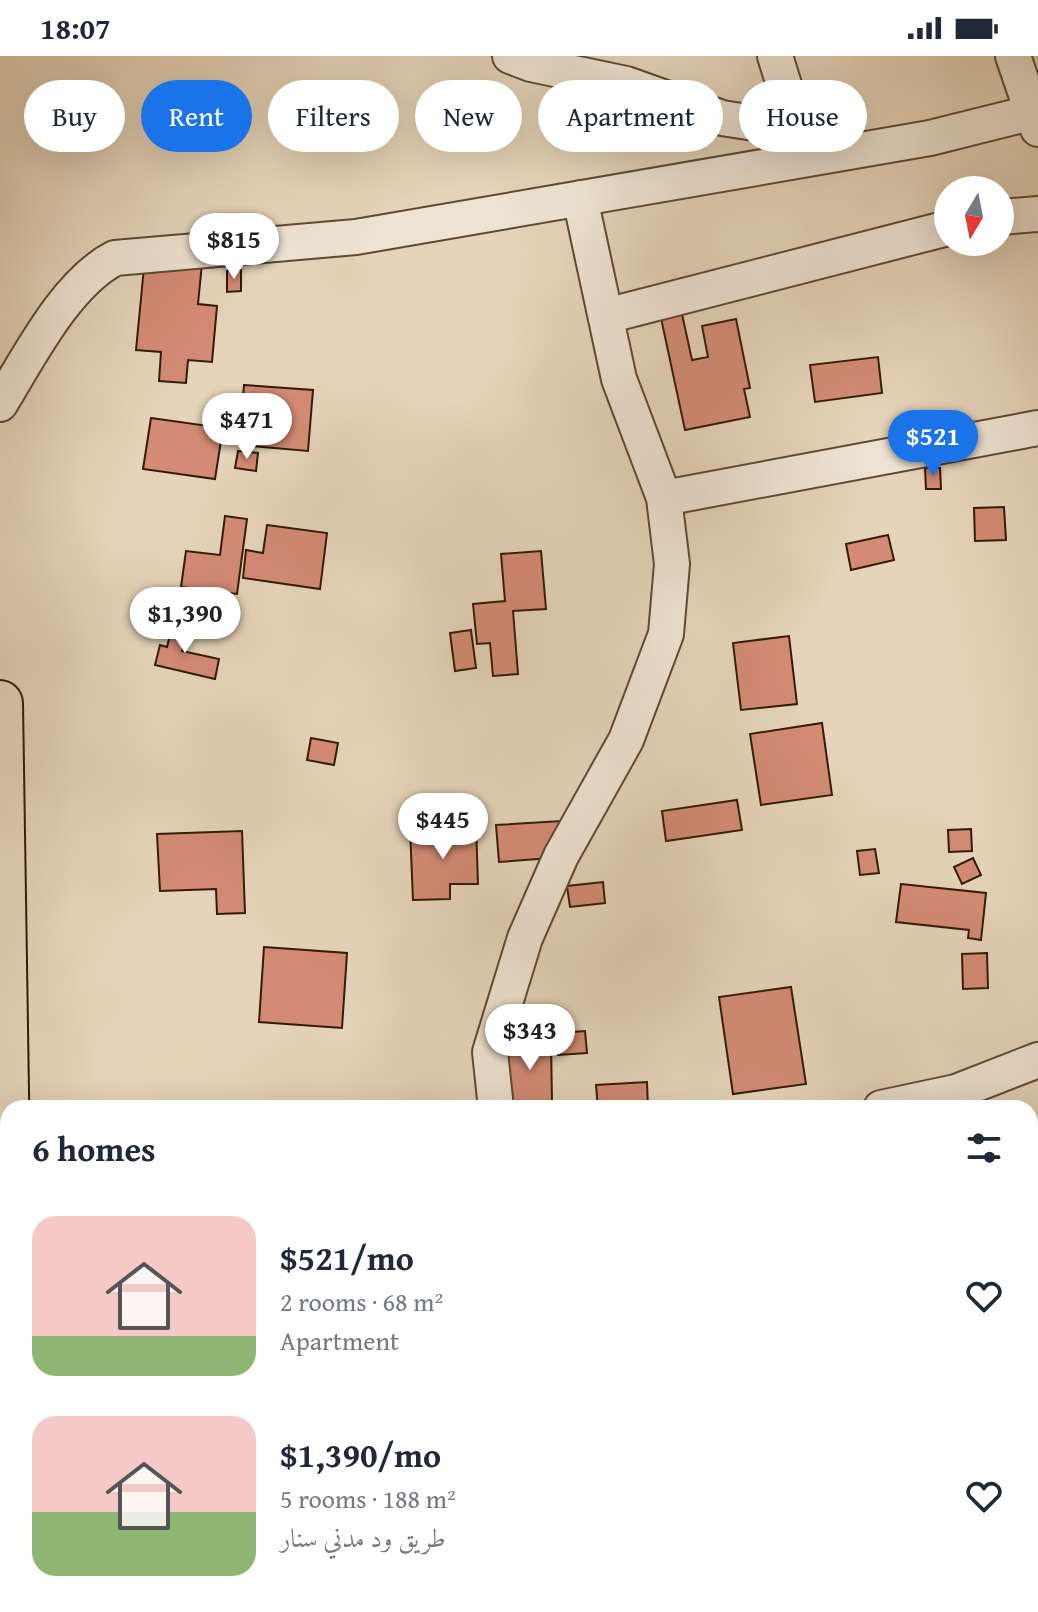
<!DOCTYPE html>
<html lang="en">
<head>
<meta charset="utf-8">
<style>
  :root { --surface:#fff; --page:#f6f6f7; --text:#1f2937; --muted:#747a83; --accent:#1a73e8 }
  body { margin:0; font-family:"Gentium Book Plus",Amiri,serif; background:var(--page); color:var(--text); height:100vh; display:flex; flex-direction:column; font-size:30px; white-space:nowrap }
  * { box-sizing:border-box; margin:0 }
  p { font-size:26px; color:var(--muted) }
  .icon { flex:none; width:44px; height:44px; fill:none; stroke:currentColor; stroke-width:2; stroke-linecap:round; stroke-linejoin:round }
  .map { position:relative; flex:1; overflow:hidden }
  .side { position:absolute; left:0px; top:1044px; width:1038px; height:512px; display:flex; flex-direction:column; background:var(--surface); border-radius:24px 24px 0 0; box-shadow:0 8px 32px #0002 }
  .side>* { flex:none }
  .hud { position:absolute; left:24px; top:24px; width:990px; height:72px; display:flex; gap:16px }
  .needle { width:52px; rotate:190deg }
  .buttons { position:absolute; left:934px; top:120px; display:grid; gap:16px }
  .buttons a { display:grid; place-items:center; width:80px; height:80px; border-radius:50%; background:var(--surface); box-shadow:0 8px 32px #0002; font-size:40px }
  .price { position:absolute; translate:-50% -68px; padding:0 18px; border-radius:28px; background:#fff; color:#222; font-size:26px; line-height:52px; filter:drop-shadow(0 2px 4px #0008) }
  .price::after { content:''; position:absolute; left:50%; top:48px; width:24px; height:18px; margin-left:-12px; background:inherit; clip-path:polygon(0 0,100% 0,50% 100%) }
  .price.on { background:var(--accent); color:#fff }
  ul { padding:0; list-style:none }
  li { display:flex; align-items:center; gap:24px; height:200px; padding:0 32px }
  li span { display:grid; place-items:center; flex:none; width:224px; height:160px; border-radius:24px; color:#555 }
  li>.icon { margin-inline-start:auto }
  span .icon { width:96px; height:96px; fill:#fffc; stroke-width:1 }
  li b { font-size:34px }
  h2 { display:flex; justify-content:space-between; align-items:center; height:96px; padding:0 32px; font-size:34px }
  .chip { padding:0 28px; border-radius:36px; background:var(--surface); box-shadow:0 8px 32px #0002; font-size:28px; line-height:72px }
  .chip.on { background:var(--accent); color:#fff }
  .status { display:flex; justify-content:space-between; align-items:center; height:56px; padding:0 40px; background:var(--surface); direction:ltr }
  .status svg { height:22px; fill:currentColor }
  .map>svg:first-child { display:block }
  .building { fill:#d48b75; stroke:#331b07; stroke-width:2 }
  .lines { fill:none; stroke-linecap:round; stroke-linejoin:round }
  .minor-casing { stroke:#604934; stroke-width:38 }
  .highway-casing { stroke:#331b07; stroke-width:48 }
  .minor { stroke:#eee3d2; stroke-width:34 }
  .highway { stroke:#e5d4b9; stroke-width:44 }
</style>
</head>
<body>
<div class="status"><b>18:07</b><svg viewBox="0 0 49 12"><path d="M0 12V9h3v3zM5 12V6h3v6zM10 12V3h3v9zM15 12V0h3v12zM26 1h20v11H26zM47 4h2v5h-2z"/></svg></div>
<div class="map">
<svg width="1038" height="1556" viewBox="0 0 1038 1556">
  <rect width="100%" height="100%" fill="#e5d4b9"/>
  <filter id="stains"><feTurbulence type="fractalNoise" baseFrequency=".0025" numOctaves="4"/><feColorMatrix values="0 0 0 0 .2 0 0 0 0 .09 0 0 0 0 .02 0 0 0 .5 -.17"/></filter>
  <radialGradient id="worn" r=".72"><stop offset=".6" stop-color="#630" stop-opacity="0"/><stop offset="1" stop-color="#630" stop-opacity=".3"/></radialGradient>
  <path class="building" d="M145,201L202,207L198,248L217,250L212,306L188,304L186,327L159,325L161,296L136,294Z
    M241,214V235L227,236V215Z
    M682,258L692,304L708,301L702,270L736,263L750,332L744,333L750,361L685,374L661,262Z
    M878,301L882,337L815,346L810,309Z
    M244,329L313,334L308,395L239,389Z
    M151,362L223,372L215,423L143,413Z
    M238,395L258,397L256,415L235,412Z
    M925,412H940L941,433H926Z
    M1004,451L1006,484L975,485L974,452Z
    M225,460L247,463L237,538L181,531L186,495L220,499Z
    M267,469L327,477L320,533L243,522L246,494L263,497Z
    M888,479L894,504L851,514L846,488Z
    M541,495L546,553L513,555L518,618L493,620L490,587L477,588L473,548L505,545L501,498Z
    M174,563L189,566L182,595L219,603L215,623L155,609L160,589L167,591Z
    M471,574L476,612L455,615L450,577Z
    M789,580L797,648L741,654L733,587Z
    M822,667L832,739L761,749L750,678Z
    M311,682L338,687L334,709L307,704Z
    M737,744L742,774L666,785L662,755Z
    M561,765L564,801L499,806L496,769Z
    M476,770L478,828H450V843L413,844L410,773Z
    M971,773L972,795L949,796L948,774Z
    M242,775L245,857L217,858L216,833L160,835L157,778Z
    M875,793L879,817L860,819L857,795Z
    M973,802L981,819L962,828L954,811Z
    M603,826L605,847L570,851L567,830Z
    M901,828L986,837L981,884L968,882L969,874L896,866Z
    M264,891L347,897L342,972L259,966Z
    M987,897L988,932L963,933L962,898Z
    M791,931L806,1028L733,1038L719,941Z
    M585,975L587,997L558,999L557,977Z
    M508,985H551L552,1047L509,1048Z
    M647,1026L648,1052H598L596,1029Z
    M1038,1429V1507L1030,1508V1430Z
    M229,1548H275V1556H230Z
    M673,1548H707V1556H673Z"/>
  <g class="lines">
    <g class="minor-casing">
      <path id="minor" d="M510,0L531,8L626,28L722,62L754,67L794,60
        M775,0L800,80
        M1013,0L1038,73
        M1000,161L1038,158
        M606,260L948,172
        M0,348C29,301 66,227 115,202L356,181L930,82L1038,55
        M664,442L1038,372
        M496,1052L490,996L525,882L561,800L626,684L666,578L672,508L664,442L619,323L580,142
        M881,1052L956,1036L1038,1004
        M1030,1313L1038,1323
        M0,1314H8
        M391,1548L392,1556
        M825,1548L831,1556"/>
    </g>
    <g class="highway-casing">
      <path id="highway" d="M0,647L8,1167
        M11,1548V1556"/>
    </g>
    <use href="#minor" class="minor"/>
    <use href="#highway" class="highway"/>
  </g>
  <rect width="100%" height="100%" filter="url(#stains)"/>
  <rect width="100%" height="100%" fill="url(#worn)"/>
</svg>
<div class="buttons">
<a><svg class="needle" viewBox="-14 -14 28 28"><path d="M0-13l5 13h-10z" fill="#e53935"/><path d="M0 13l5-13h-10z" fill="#747a83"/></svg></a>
</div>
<b class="price" style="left:234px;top:225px">$815</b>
<b class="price" style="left:247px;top:405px">$471</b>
<b class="price on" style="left:933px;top:422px">$521</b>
<b class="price" style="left:185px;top:599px">$1,390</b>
<b class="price" style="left:443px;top:805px">$445</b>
<b class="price" style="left:530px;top:1016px">$343</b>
<div class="hud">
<a class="chip">Buy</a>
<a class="chip on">Rent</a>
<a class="chip">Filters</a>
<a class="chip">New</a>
<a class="chip">Apartment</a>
<a class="chip">House</a>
</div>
<section class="side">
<h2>6 homes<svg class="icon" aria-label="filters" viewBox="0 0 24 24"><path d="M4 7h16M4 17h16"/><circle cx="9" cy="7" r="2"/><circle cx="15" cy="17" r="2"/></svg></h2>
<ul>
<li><span style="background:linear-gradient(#f6c9c9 75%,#8fb573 0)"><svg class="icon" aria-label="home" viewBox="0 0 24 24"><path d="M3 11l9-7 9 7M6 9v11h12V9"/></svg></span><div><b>$521/mo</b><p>2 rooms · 68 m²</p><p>Apartment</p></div><svg class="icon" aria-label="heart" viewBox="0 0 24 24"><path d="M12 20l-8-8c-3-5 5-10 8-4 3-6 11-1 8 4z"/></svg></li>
<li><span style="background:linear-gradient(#f6c9c9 60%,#8fb573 0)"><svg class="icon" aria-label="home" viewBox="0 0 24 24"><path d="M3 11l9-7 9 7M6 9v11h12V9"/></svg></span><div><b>$1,390/mo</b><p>5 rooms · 188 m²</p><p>طريق ود مدني سنار</p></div><svg class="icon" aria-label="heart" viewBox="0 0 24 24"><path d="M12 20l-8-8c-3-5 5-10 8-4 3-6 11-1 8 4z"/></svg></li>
</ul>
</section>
</div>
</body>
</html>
